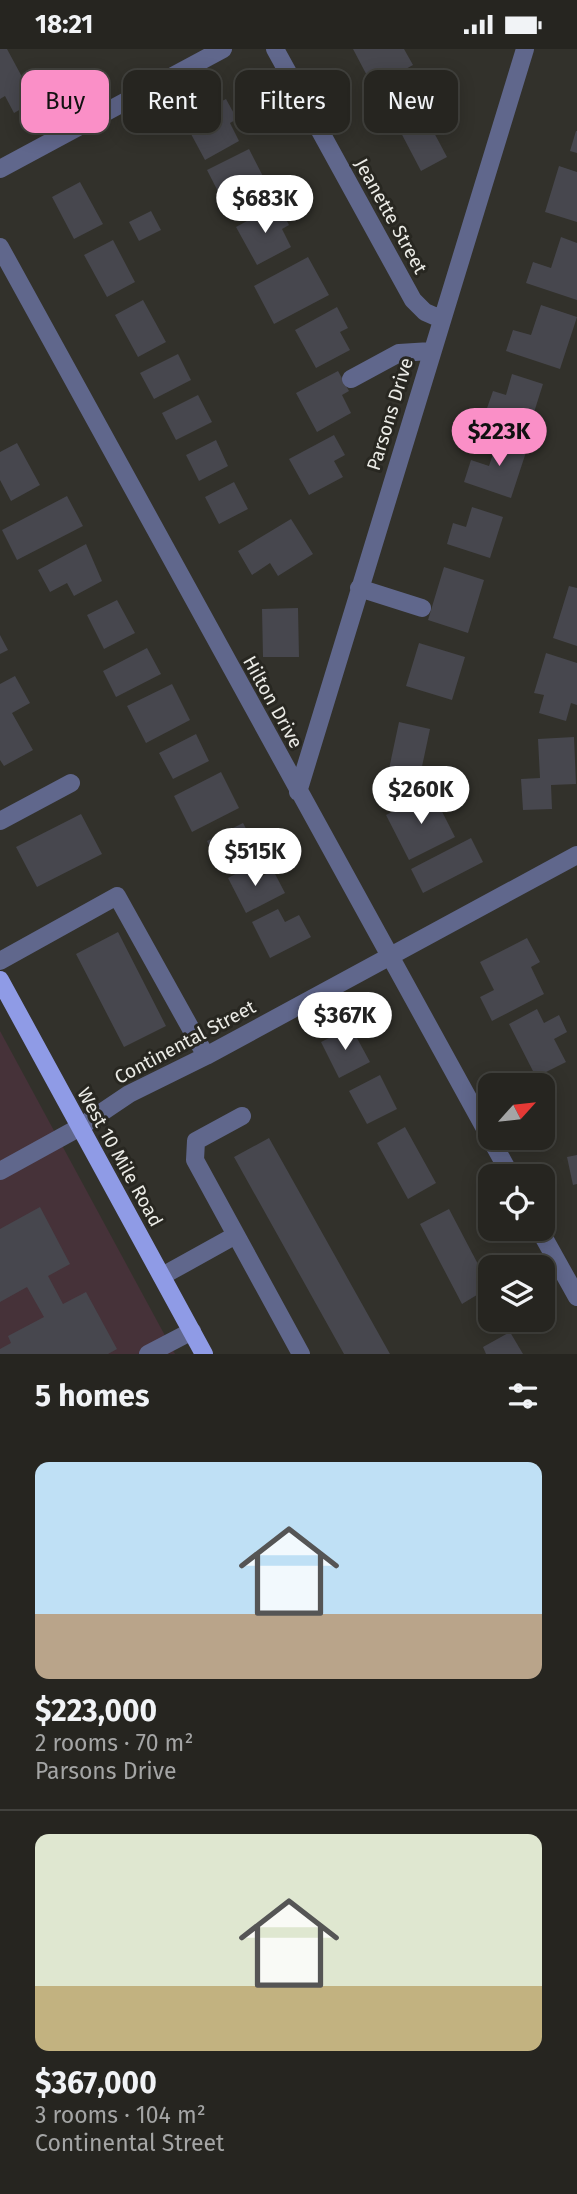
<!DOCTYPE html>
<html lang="en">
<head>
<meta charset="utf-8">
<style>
  :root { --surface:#262520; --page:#32312d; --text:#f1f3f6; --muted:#a4a5a5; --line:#42423e; --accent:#fa8fc7 }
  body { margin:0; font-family:"Fira Sans",sans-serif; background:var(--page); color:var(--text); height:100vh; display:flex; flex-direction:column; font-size:26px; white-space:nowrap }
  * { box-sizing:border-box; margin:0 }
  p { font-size:23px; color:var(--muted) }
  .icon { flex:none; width:38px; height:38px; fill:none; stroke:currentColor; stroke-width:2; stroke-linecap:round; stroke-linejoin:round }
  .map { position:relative; height:1305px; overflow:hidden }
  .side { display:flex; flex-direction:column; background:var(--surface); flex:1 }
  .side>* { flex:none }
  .guide { position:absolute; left:21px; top:21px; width:536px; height:63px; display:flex; gap:14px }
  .needle { width:46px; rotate:63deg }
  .tools { position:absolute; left:478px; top:1024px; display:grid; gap:14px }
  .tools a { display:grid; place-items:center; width:77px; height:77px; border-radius:14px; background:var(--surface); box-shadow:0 4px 18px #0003,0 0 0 2px var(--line); font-size:35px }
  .price { position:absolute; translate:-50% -60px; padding:0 16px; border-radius:24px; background:#fff; color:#222; font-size:23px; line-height:46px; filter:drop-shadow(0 2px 4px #0008) }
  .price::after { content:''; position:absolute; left:50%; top:42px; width:21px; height:16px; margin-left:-10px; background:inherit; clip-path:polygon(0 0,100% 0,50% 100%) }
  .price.on { background:var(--accent); color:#111 }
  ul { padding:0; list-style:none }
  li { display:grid; align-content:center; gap:14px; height:371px; padding:0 35px }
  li+li { border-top:2px solid var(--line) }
  li span { display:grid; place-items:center; height:217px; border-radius:14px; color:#555 }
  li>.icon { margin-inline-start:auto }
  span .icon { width:126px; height:126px; fill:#fffc; stroke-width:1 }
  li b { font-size:30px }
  h2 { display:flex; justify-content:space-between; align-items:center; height:84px; padding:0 35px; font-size:30px }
  .pill { padding:0 24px; border-radius:14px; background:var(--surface); box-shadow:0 4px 18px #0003,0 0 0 2px var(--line); font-size:24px; line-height:63px }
  .pill.on { background:var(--accent); color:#111 }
  .status { display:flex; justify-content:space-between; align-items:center; height:49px; padding:0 35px; background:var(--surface); direction:ltr }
  .status svg { height:19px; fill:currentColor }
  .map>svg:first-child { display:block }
  .commercial { fill:#463239 }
  .building { fill:#47474e }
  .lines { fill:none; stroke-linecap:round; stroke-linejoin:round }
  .minor { stroke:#60678c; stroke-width:18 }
  .major { stroke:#8f9be6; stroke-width:18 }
  .labels { text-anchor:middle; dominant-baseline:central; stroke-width:6; stroke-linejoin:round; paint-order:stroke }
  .street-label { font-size:19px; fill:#ebebe6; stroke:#282721 }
</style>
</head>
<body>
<div class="status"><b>18:21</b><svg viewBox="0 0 49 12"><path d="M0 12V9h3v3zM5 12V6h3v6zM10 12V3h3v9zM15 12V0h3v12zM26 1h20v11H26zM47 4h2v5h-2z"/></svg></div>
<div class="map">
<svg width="577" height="1305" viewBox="0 0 577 1305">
  <rect width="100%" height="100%" fill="#32312b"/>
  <path class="commercial" d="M0,982L175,1305H0Z"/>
  <path class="building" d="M0,0H7L35,52L14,64L5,47L0,50Z
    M353,0H404L413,16L373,38Z
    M414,43L424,62L436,56L444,71L431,78L447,108L421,122L387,57Z
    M226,50L237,70L230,74L239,92L205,111L184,72Z
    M576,82H577V104L570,102Z
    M249,100L271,143L229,164L207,121Z
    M559,117L577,123V173L545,163Z
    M80,133L103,175L74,190L52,148Z
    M278,155L289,176L282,180L291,198L257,216L236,178Z
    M151,162L161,181L139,192L129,173Z
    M561,188L577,194V251L526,234L533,213L551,219Z
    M113,191L135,233L107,248L84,206Z
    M308,208L329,246L274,275L254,237Z
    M143,251L166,293L138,308L115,266Z
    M541,256L577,268L560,320L506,302L513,281L531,286Z
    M337,258L348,279L340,283L350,301L316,319L295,281Z
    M178,305L191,331L154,350L140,324Z
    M338,322L349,342L342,346L351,364L317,383L296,344Z
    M512,325L543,335L530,376L486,362L493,342L506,346Z
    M198,346L212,373L176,391L162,364Z
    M334,386L345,406L334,412L343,428L309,446L289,410Z
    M499,387L528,397L511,449L464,433L471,411L489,417Z
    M216,391L228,417L199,432L186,406Z
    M17,394L40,436L11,452L0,431V403Z
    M234,433L248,460L219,475L205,448Z
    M67,447L83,477L17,511L2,481Z
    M472,458L503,468L490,509L447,495L453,474L466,478Z
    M291,470L313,505L278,527L270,514L252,526L238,502Z
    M86,495L102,532L74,547L67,534L50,543L38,521Z
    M444,518L484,531L468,584L428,571Z
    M569,537L577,539V597L553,589Z
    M117,551L135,584L104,600L87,566Z
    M298,559L299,608H263L262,560Z
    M0,586L8,601L0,605Z
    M419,594L465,608L452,651L406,637Z
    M147,599L161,625L116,648L103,622Z
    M546,604L577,614V656L571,654L566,672L539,664L544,646L534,644Z
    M15,627L30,654L12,664L33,701L4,717L0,711V635Z
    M172,635L190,671L146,694L127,657Z
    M399,673L430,680L420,727L389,720Z
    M196,685L209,712L173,730L159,704Z
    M574,688L576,735L551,736L552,760L523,761L521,730L540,729L538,690Z
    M221,723L239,759L192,783L174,747Z
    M432,743L455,788L409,811L386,766Z
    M81,765L102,805L37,838L16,798Z
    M243,774L257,800L220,819L207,792Z
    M471,789L483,813L423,844L411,820Z
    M254,815L261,828L273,821L285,844L246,864L228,829Z
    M278,860L285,873L299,866L311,888L270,909L252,873Z
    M118,883L166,977L124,998L76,905Z
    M527,889L540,913L531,918L544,945L492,972L480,948L494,941L480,913Z
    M537,960L544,974L559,966L567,983L554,990L566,1013L536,1028L509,975Z
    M351,978L370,1013L339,1029L321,993Z
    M380,1026L397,1060L367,1075L349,1042Z
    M405,1078L436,1134L408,1150L377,1094Z
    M269,1089L390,1305H344L234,1108Z
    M577,1106V1135L573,1136L567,1108Z
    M40,1158L70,1215L48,1227L63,1255L86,1243L117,1300L108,1305H0V1300L11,1294L8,1287L44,1268L27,1238L0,1253V1180Z
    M449,1160L490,1238L462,1255L420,1175Z
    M510,1283L523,1305H486L483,1298Z"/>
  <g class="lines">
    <path class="minor" d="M275,0L413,251L425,263L441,270
      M0,120L223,0
      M0,198L511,1127
      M351,330L399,304L431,302
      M359,539L422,559
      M298,743L525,0
      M0,772L71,734
      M0,912L117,847L206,1007
      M242,1067L196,1092L195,1111L301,1305
      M0,1122L80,1078L129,1045L206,1007L577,806
      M539,1180L577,1248
      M162,1227L236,1186
      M148,1305L192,1282"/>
    <path class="major" d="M0,931L204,1305"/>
  </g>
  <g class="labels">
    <g class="street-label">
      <text transform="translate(391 167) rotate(61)">Jeanette Street</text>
      <text transform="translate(390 365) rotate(-73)">Parsons Drive</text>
      <text transform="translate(273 653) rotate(61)">Hilton Drive</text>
      <text transform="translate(185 993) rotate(-28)">Continental Street</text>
      <text transform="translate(120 1108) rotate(61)">West 10 Mile Road</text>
    </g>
  </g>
</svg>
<div class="tools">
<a><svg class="needle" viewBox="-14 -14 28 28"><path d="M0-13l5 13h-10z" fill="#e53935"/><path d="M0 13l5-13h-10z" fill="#a4a5a5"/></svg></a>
<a><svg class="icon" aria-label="locate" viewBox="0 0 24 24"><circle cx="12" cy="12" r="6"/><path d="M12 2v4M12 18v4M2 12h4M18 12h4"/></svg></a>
<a><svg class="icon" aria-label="layers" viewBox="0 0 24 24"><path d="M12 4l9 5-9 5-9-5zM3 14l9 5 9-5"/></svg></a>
</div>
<b class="price" style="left:265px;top:186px">$683K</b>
<b class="price on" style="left:499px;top:419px">$223K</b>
<b class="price" style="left:421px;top:777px">$260K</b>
<b class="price" style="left:255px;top:839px">$515K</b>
<b class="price" style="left:345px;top:1003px">$367K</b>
<div class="guide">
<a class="pill on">Buy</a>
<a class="pill">Rent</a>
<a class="pill">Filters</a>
<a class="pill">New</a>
</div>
</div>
<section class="side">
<h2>5 homes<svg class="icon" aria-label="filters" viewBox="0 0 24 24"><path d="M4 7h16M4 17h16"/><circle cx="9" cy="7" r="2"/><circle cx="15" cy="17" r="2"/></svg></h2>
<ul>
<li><span style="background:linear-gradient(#bfe0f5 70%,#b9a48a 0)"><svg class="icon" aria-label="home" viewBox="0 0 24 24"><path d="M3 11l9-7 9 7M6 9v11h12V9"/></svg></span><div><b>$223,000</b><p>2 rooms · 70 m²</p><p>Parsons Drive</p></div></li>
<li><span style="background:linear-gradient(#dfe7d0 70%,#c2b280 0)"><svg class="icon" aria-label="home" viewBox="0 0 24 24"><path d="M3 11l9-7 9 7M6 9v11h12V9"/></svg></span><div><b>$367,000</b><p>3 rooms · 104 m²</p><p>Continental Street</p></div></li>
</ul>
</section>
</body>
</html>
